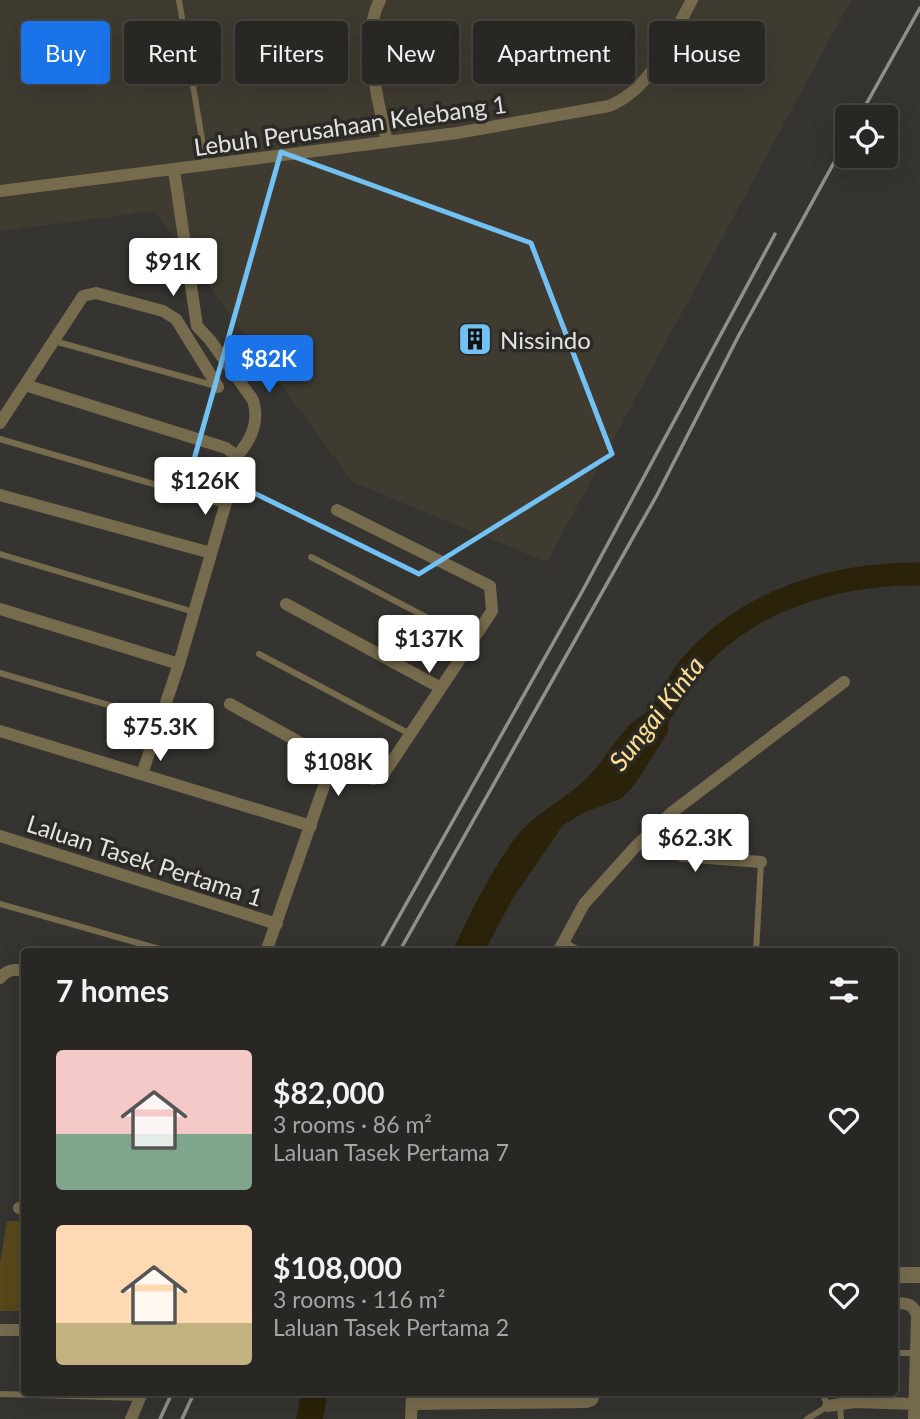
<!DOCTYPE html>
<html lang="en">
<head>
<meta charset="utf-8">
<style>
  :root { --surface:#282724; --page:#302f2c; --text:#f1f3f6; --muted:#a5a5a6; --line:#444441; --accent:#1a73e8 }
  body { margin:0; font-family:Lato,sans-serif; background:var(--page); color:var(--text); height:100vh; display:flex; flex-direction:column; font-size:26px; white-space:nowrap }
  * { box-sizing:border-box; margin:0 }
  p { font-size:23px; color:var(--muted) }
  .icon { flex:none; width:38px; height:38px; fill:none; stroke:currentColor; stroke-width:2; stroke-linecap:round; stroke-linejoin:round }
  .map { position:relative; flex:1; overflow:hidden }
  .panel { position:absolute; left:21px; top:948px; width:877px; height:448px; display:flex; flex-direction:column; background:var(--surface); border-radius:7px; box-shadow:0 7px 28px #0002,0 0 0 2px var(--line) }
  .panel>* { flex:none }
  .banner { position:absolute; left:21px; top:21px; width:878px; height:63px; display:flex; gap:14px }
  .buttons { position:absolute; left:835px; top:105px; display:grid; gap:14px }
  .buttons a { display:grid; place-items:center; width:63px; height:63px; border-radius:7px; background:var(--surface); box-shadow:0 7px 28px #0002,0 0 0 2px var(--line); font-size:35px }
  .price { position:absolute; translate:-50% -60px; padding:0 16px; border-radius:7px; background:#fff; color:#222; font-size:23px; line-height:46px; filter:drop-shadow(0 2px 4px #0008) }
  .price::after { content:''; position:absolute; left:50%; top:42px; width:21px; height:16px; margin-left:-10px; background:inherit; clip-path:polygon(0 0,100% 0,50% 100%) }
  .price.current { background:var(--accent); color:#fff }
  ul { padding:0; list-style:none }
  li { display:flex; align-items:center; gap:21px; height:175px; padding:0 35px }
  li span { display:grid; place-items:center; flex:none; width:196px; height:140px; border-radius:7px; color:#555 }
  li>.icon { margin-inline-start:auto }
  span .icon { width:84px; height:84px; fill:#fffc; stroke-width:1 }
  li b { font-size:30px }
  h2 { display:flex; justify-content:space-between; align-items:center; height:84px; padding:0 35px; font-size:30px }
  .tag { padding:0 24px; border-radius:7px; background:var(--surface); box-shadow:0 7px 28px #0002,0 0 0 2px var(--line); font-size:24px; line-height:63px }
  .tag.current { background:var(--accent); color:#fff }
  .map>svg:first-child { display:block }
  .built { fill:#3f3b31 }
  .green { fill:#58481b }
  .water { fill:#2a2209 }
  .lines { fill:none; stroke-linecap:round; stroke-linejoin:round }
  .river { stroke:#2a2209; stroke-width:23 }
  .service { stroke:#766b4d; stroke-width:6 }
  .minor { stroke:#766b4d; stroke-width:12 }
  .tertiary { stroke:#766b4d; stroke-width:16 }
  .rail { stroke:#918f8c; stroke-width:3.5 }
  .marked { fill:none; stroke:#72c1f5; stroke-width:5; stroke-linejoin:round }
  .labels { text-anchor:middle; dominant-baseline:central; stroke-width:7; stroke-linejoin:round; paint-order:stroke }
  .street-label { font-size:24px; fill:#e3e2df; stroke:#2c2a26 }
  .poi-label { font-size:24px; fill:#e3e2df; stroke:#2c2a26; text-anchor:start }
  .water-label { font-size:26px; font-style:italic; fill:#ffe08f; stroke:#2c2a26 }
</style>
</head>
<body>
<div class="map">
<svg width="920" height="1419" viewBox="0 0 920 1419">
  <rect width="100%" height="100%" fill="#363430"/>
  <path class="built" d="M0,0H851L547,562L352,482L155,211L0,231Z"/>
  <path class="green" d="M7,1221H24V1311H0V1264Z"/>
  <path class="water" d="M667,704L668,732L635,784L622,798L583,813L563,825L513,898L484,952H452C469,916 496,859 522,830C541,810 566,798 586,779C601,764 612,745 626,729C637,716 652,710 667,704Z
    M301,1393H328L323,1419H296Z"/>
  <g class="lines">
    <path class="river" d="M649,727C656,718 663,710 669,701C675,690 681,678 688,669C744,601 834,573 920,574"/>
    <path class="service" d="M179,0L206,164
      M54,341L216,386
      M0,439L225,505
      M0,554L194,612
      M311,557L472,641
      M259,654L410,734
      M0,673L159,720
      M0,904L170,952
      M756,952L761,862
      M894,1353H916
      M0,1394L140,1398
      M840,1404L841,1419
      M807,1419L828,1406L822,1393"/>
    <path class="minor" d="M380,0C359,38 379,101 387,142
      M174,170L197,326L210,340L253,400C260,422 251,440 237,456
      M0,191L457,133L609,106C653,88 670,39 692,0
      M25,385L226,448L237,456L236,468L179,664L142,774
      M0,423L83,296L96,293L163,311L176,319L218,387
      M0,495L211,553
      M286,604L441,688
      M0,609L179,664
      M230,704L359,775L373,779L385,772L492,611L490,586L337,510
      M0,731L311,826
      M653,830L670,848L682,856L761,862
      M0,836L277,924
      M562,944L576,952
      M266,952L333,760
      M558,952L584,904L636,846L671,813L844,682
      M0,978C8,969 14,969 24,971
      M19,1208H24
      M894,1303C905,1303 914,1303 917,1316L914,1419
      M0,1330H24
      M412,1404L586,1402L592,1400L595,1393
      M828,1406L855,1402L915,1404
      M131,1419L142,1393
      M411,1419L412,1393"/>
    <path class="tertiary" d="M894,1275H920"/>
    <path class="rail" d="M859,117L920,8
      M379,952L583,590L775,234
      M399,952L657,495L739,335L847,139
      M160,1419L172,1393
      M182,1419L194,1393"/>
  </g>
  <path class="marked" d="M281,152L531,243L612,454L419,574L193,463Z"/>
  <defs>
    <g id="building-square" transform="scale(1.75)"><rect x="-9" y="-9" width="18" height="18" rx="4" fill="#72c1f5" stroke="#2c2a26"/><path d="M-4-6H4V6H1V3H-1V6H-4ZM-2.5-4.3h1.7v1.8h-1.7ZM.8-4.3h1.7v1.8H.8ZM-2.5-1h1.7V.8h-1.7ZM.8-1h1.7V.8H.8Z" fill="#111"/></g>
  </defs>
  <g fill-rule="evenodd">
    <use href="#building-square" x="475" y="339"/>
  </g>
  <g class="labels">
    <g class="street-label">
      <text transform="translate(350 125) rotate(-8)">Lebuh Perusahaan Kelebang 1</text>
      <text transform="translate(145 860) rotate(18)">Laluan Tasek Pertama 1</text>
    </g>
    <g class="poi-label">
      <text x="500" y="339">Nissindo</text>
    </g>
    <g class="water-label">
      <text transform="translate(656 713) rotate(-52)">Sungai Kinta</text>
    </g>
  </g>
</svg>
<div class="buttons">
<a><svg class="icon" aria-label="locate" viewBox="0 0 24 24"><circle cx="12" cy="12" r="6"/><path d="M12 2v4M12 18v4M2 12h4M18 12h4"/></svg></a>
</div>
<b class="price" style="left:173px;top:298px">$91K</b>
<b class="price current" style="left:269px;top:395px">$82K</b>
<b class="price" style="left:205px;top:517px">$126K</b>
<b class="price" style="left:429px;top:675px">$137K</b>
<b class="price" style="left:160px;top:763px">$75.3K</b>
<b class="price" style="left:338px;top:798px">$108K</b>
<b class="price" style="left:695px;top:874px">$62.3K</b>
<div class="banner">
<a class="tag current">Buy</a>
<a class="tag">Rent</a>
<a class="tag">Filters</a>
<a class="tag">New</a>
<a class="tag">Apartment</a>
<a class="tag">House</a>
</div>
<section class="panel">
<h2>7 homes<svg class="icon" aria-label="filters" viewBox="0 0 24 24"><path d="M4 7h16M4 17h16"/><circle cx="9" cy="7" r="2"/><circle cx="15" cy="17" r="2"/></svg></h2>
<ul>
<li><span style="background:linear-gradient(#f6c9c9 60%,#7fa58c 0)"><svg class="icon" aria-label="home" viewBox="0 0 24 24"><path d="M3 11l9-7 9 7M6 9v11h12V9"/></svg></span><div><b>$82,000</b><p>3 rooms · 86 m²</p><p>Laluan Tasek Pertama 7</p></div><svg class="icon" aria-label="heart" viewBox="0 0 24 24"><path d="M12 20l-8-8c-3-5 5-10 8-4 3-6 11-1 8 4z"/></svg></li>
<li><span style="background:linear-gradient(#ffd9b3 70%,#c2b280 0)"><svg class="icon" aria-label="home" viewBox="0 0 24 24"><path d="M3 11l9-7 9 7M6 9v11h12V9"/></svg></span><div><b>$108,000</b><p>3 rooms · 116 m²</p><p>Laluan Tasek Pertama 2</p></div><svg class="icon" aria-label="heart" viewBox="0 0 24 24"><path d="M12 20l-8-8c-3-5 5-10 8-4 3-6 11-1 8 4z"/></svg></li>
</ul>
</section>
</div>
</body>
</html>
